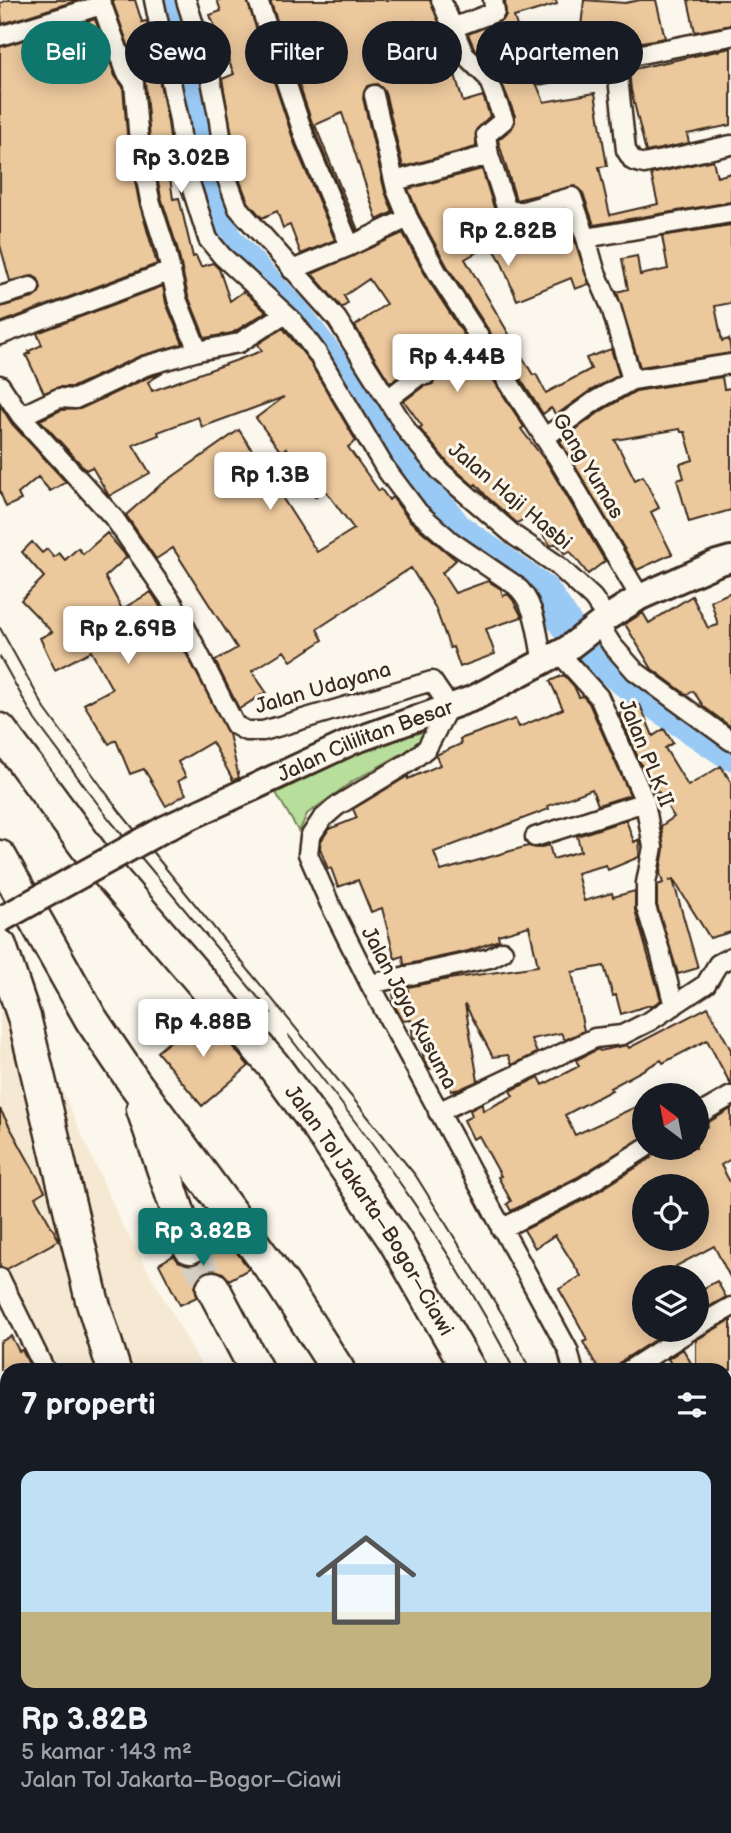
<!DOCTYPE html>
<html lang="id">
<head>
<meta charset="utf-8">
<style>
  :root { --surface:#171b24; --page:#20242c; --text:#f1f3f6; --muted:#9ea1a6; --accent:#0f766e }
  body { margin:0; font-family:"Balsamiq Sans",sans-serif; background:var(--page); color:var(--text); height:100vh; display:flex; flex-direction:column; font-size:26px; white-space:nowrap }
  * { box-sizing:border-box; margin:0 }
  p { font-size:23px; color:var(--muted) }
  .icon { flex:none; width:38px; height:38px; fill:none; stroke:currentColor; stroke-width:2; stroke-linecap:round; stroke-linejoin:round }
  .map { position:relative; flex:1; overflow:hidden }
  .sheet { position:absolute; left:0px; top:1363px; width:732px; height:471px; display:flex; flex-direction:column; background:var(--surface); border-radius:21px 21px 0 0; box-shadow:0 4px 18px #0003 }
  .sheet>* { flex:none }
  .guide { position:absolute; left:21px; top:21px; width:690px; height:63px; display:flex; gap:14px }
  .needle { width:46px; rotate:328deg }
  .fabs { position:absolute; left:632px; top:1083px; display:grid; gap:14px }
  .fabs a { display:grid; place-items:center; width:77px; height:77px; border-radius:50%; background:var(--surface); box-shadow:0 4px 18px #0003; font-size:35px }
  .price { position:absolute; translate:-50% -60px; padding:0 16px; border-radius:7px; background:#fff; color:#222; font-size:23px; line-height:46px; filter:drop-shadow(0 2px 4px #0008) }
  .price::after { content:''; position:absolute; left:50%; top:42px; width:21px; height:16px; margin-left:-10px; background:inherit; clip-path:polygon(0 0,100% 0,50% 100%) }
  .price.current { background:var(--accent); color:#fff }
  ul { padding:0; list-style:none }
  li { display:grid; align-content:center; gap:14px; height:371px; padding:0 21px }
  li span { display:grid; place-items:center; height:217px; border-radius:14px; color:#555 }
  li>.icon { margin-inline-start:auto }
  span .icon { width:126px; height:126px; fill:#fffc; stroke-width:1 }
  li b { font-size:30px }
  h2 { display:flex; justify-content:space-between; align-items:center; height:84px; padding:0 21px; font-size:30px }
  .tag { padding:0 24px; border-radius:32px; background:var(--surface); box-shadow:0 4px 18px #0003; font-size:24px; line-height:63px }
  .tag.current { background:var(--accent); color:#fff }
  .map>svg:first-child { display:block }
  .built { fill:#f6e9d4 }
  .green { fill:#b7df9b; stroke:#79845c; stroke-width:2 }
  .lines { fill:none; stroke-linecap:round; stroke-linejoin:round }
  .river { stroke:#99caf5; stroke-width:33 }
  .building { fill:#ecc89d; stroke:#3b2a1e; stroke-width:2; fill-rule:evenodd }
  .highway-tunnel { stroke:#d5cec3; stroke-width:32; stroke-dasharray:32 16; stroke-linecap:butt }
  .street-casing { stroke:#3b2a1e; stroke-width:23 }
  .secondary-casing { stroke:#3b2a1e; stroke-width:30 }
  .highway-casing { stroke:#3b2a1e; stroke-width:37 }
  .street { stroke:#fbf7ec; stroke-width:18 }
  .secondary { stroke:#fbf7ec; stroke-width:24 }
  .highway { stroke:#fbf7ec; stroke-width:32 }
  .tram { stroke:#3b2a1e; stroke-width:2 }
  .secondary-bridge-casing { stroke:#3b2a1e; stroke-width:30; stroke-linecap:butt }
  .secondary-bridge { stroke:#fbf7ec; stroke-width:24 }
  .labels { text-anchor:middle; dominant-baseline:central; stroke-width:6; stroke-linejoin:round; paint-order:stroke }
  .street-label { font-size:21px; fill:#3b2a1e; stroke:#fbf7ec }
</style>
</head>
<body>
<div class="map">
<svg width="731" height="1833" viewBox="0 0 731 1833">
  <rect width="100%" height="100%" fill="#fbf7ec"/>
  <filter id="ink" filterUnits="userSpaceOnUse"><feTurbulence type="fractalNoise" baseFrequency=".0143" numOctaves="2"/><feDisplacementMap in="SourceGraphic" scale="14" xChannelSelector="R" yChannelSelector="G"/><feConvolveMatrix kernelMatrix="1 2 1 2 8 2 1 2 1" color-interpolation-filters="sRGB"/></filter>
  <g filter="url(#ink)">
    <path class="built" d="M0,952L122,1224L204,1370H47L0,1285Z"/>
    <path class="green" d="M437,713L421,743L353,781L307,814L299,832L276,793Z"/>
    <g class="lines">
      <path class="river" d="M163,0L181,76L215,175L224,238L295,314L456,529L544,592L580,645L645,696L731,754"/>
    </g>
    <path class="building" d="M8,0H79L2,24L0,3Z
      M112,0H135L142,22L147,21L168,122L172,155L167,156L173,199L179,198L193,257L196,256L201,267L213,263L219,269L230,301L244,291L266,312L232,333L205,338L188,296L177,247L161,197L150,140L145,81L136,67Z
      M217,0H247L295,145L335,240L301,254L290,225L283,228L277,211L262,218L248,202L237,173L235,159L240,158L233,141L222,79L234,74L210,15L221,11Z
      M270,0H430L456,62L452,64L463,102L483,96L490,116L476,130V147L403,167L385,92L377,84L367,86L363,98L385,192L393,212L377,220L342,113L315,125L358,230L356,231L317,137ZM414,21L429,48L401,62L389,34Z
      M505,0H556L557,4L514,17L531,69L530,77L537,85L544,102L595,93L607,166L599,167L610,215L658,204L651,174L713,160L717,177L731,173V202L594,225L583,193L575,186L516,200L498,140L512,128L515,122V116L498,73L492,65L488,56L483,57L474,48L468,34L503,20L506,15Z
      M584,0L625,3L640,0H656L665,38L636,43L580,36Z
      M688,0H731V25L695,32Z
      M95,19L115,76L123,87L128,144L139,202L157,264L0,323V307L33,298L41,289L38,279L33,276L10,281L0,245V47Z
      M731,48V125L687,134L689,143L646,152L631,90L629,70Z
      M482,169L496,214L500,219L523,223L565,211L589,284L575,289L571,278L517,300L501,261L491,244L465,259L533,375L536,374L546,393L591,369L586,358L611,349L619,375L588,392L556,415L551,408L543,414L447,266L418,213L408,189Z
      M731,225V303L715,306L722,341L729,339L731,353L640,367L617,292L628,289L622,259L637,256L640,275L668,269L662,236Z
      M403,233L427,278L524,427L521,429L547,463L605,561L588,574L570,551L565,554L556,543L551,546L529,516L517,523L487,497L476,484L474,486L449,464L419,428L422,426L404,401L424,386L433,384L437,375L436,369L427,363L420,362L390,383L355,326L386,304L369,279L344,296L348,303L342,308L312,274Z
      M163,286L166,303L183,344L140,356L73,387H59L44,393L26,355L30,353L29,351L42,345L37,333Z
      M283,328L308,359L356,441L348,447L379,491L381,489L389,500L392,497L410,521L456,560L442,573L455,593L488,581L501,589L503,596L508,594L513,600L522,617L486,629L495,654L460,667L453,647L450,648L435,607L411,568L317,629L323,640L291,661L284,651L252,671L266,692L239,709L215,661L237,648L173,548L156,559L126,515L158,487L239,430L317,552L354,529L325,490L315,497L301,478L305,475L286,448L281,452L256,418L284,397L202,427L198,417L158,432L159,435L133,445L150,473L109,496L92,467L86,470L40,420L61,410L80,409L149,377L163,373L148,382L152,391L262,351L258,344Z
      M722,377L724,389L731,388V510L689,522L677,480L684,478L680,464L693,460L685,432H681L680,429L615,440L635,480L643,476L659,508L651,512L672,554L637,570L560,441L601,411L636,391Z
      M0,405L12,424L66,482L50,491L38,477L18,494L21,500L6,507L0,492Z
      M107,533L127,557L105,577L122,609L151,592L155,598L166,617L161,619L175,645L180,642L229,734L239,778L233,780L212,742L178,762L186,777L178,781L186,794L166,806L144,769L130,774L116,740L109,744L84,704L112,689L91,651L55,670L40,638L52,632L21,600L44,577L22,552L32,542L42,553L47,549L54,557L59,553L65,560L78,548L83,554Z
      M731,592V727L704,707L693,691L687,695L652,669L625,624L643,613L649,623L692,596L708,628L718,625L711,601Z
      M564,675L574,686L579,697L583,696L589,703L630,795L598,805L592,789L548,806L549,809L434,852L441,871L528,846L538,848L549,845L553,859L581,851L577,836L626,820L634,842L640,839L639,857L608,870L606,865L577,873L584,901L612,893L613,897L635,891V910L661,1000L650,1007V1005L621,1014L616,995L613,996L604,966L572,972L584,1031L565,1040L561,1033L531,1039L537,1053L512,1065L508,1055L493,1057L465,1004L478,1081L460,1089L451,1091L446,1065L429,1069L424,1060L420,1038L413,1039L411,1020L403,1021L395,1006L393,994L408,992V987L449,979L538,966L529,926L498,935L499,940L468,951L404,965L403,956L395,959L382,908L371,912L358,880L338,887L331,868L328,869L320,848L321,841L329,829L357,818L353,809L408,776V779L440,765L436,755L461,744L460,739L515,719L519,727L563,709L550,681Z
      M640,705L653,736L664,729L673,743L665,748L688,786L721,766L731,782V932L710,938L673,879L669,881L673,880L698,968L678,974L657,905V885L663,883L660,873L664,849L661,826L674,817L658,791L653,793L619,713Z
      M708,1007L731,1050V1085L707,1040L663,1063L661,1060L610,1088L612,1090L565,1115L575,1135L644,1103V1137L576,1178L511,1211L507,1204L511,1201L498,1177L501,1176L479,1136L473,1139L464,1120L472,1116L470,1110L482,1104L483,1111L513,1096L510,1091L539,1077L543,1085L579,1066L576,1060L598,1049L600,1051L627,1045L629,1048Z
      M204,1013L249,1066L202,1106L157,1052Z
      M0,1109L45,1191L35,1197L59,1240L7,1269L0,1267Z
      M731,1109V1159L721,1165L731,1184V1279L714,1246L676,1266L680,1272L669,1278H644V1330H670L623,1360L612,1370H599L583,1342L587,1340L580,1326L559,1289L581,1276L555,1235L535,1248L524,1230L588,1198L651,1158L656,1148H696V1133L708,1126L707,1123ZM644,1186H696V1239H644Z
      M221,1231L249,1269L229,1280L223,1273L214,1270L204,1272L198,1278L195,1287L197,1297L180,1305L159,1264L174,1255L178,1261L186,1265L197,1264L203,1260L208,1251L207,1239Z
      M717,1281L726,1297L696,1314V1292Z
      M731,1320V1370H696V1340Z
      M11,1336L19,1351L22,1350L32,1370H0V1342Z
      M683,1349L695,1370H675L668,1359Z"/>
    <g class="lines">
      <path class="highway-tunnel" d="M190,1247L213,1288"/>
      <g class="street-casing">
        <path id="street" d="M154,0L179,120L185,167L208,239L222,256L293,321L317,353L385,468L418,512L452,542L515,585C537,603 537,636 543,662
          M186,0L210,75L219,121L226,176L238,208L337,319L408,432L441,472L515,536L556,564L593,598L607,618
          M258,0L306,141L350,246
          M441,0L464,54L488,78L504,120L486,135L489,155
          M452,28L495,12L493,0
          M0,36L102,5L126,72L134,83L139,142L150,200L166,250L177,299L198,351
          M616,60L626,150L633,161L644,164L731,145
          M541,74L731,36
          M374,95L396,189L408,218L437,272L557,457L640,597
          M395,181L489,155L507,210L520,212L572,197L586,238L731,213
          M586,238L595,270L611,307L632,380
          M292,270L350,246L408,218
          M0,296L30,287
          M0,335L171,271
          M0,385L21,416L114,518L174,605L235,725L246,731H263L432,681L449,706L427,748L411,761L337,806L322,819L310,837L308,854L329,902L370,984L568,1350L573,1370
          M388,399L422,373L426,375
          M21,416L59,398L75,399L145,366L198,351L239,343L284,314
          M544,438L595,401L632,380L731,364
          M599,625L612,645L635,671L731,741
          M559,653L599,697L645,802L653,847L646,883V907L660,951L674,1006
          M535,837L645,802
          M370,984L490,958L503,951
          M438,1112L595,1038L622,1035L650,1021L706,984L718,964L731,957
          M696,1116L731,1096
          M501,1229L582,1188L645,1148
          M0,1278L45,1370
          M696,1327L731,1307
          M629,1370L691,1330
          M724,1404L731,1399
          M724,1489L731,1485
          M0,1524L7,1522
          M724,1605L731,1603
          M0,1774L7,1770
          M724,1825L728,1833
          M366,1827L370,1833
          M282,1833L291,1827"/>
      </g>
      <g class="secondary-casing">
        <g id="secondary">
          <path id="s1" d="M164,829L351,742L474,698L567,649L607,618L640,597L717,563L731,559"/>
        </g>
      </g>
      <g class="highway-casing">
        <g id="highway">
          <path id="s2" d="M0,730L94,857L273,1065L317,1125L395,1241L469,1370"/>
          <path d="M0,857L91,1019L133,1081L282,1283L338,1370"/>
          <path d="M0,946L24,1017L92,1300L114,1370"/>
          <path d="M143,1109L190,1247"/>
          <path d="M213,1288L256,1370"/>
          <path d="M408,1827L414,1833"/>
          <path d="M514,1827L517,1833"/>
          <path d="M590,1827L593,1833"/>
          <path d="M675,1827L677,1833"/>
        </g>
      </g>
      <use href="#street" class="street"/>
      <use href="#secondary" class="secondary"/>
      <use href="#highway" class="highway"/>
      <path class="tram" d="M0,628L45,709L120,812L416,1176L506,1320L530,1370
        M0,657L35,720L109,819L271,1013
        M288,1035C370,1138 455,1252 514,1370
        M703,1827L705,1833
        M715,1827L718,1833"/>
      <g class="secondary-bridge-casing">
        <path id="secondary-bridge" d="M0,920L164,829"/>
      </g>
      <use href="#secondary-bridge" class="secondary-bridge"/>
    </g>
  </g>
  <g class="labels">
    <g class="street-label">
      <text transform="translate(588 466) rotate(59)">Gang Yumas</text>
      <text transform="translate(510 496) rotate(40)">Jalan Haji Hasbi</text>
      <text transform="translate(323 688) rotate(-16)">Jalan Udayana</text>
      <text stroke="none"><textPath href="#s1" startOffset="220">Jalan Cililitan Besar</textPath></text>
      <text transform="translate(646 753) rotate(68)">Jalan PLK II</text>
      <text transform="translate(409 1008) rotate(62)">Jalan Jaya Kusuma</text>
      <text stroke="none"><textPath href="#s2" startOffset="607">Jalan Tol Jakarta–Bogor–Ciawi</textPath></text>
    </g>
  </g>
</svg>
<div class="fabs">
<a><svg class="needle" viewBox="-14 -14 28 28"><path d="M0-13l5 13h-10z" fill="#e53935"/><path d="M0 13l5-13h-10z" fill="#9ea1a6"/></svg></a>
<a><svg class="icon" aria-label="locate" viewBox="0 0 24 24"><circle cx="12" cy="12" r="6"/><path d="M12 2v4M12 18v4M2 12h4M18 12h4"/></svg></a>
<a><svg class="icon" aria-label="layers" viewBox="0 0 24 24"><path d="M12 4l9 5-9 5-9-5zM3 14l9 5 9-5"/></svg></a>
</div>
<b class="price" style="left:181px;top:195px">Rp 3.02B</b>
<b class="price" style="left:508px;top:268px">Rp 2.82B</b>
<b class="price" style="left:457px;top:394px">Rp 4.44B</b>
<b class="price" style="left:270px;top:512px">Rp 1.3B</b>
<b class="price" style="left:128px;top:666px">Rp 2.69B</b>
<b class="price" style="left:203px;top:1059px">Rp 4.88B</b>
<b class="price current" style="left:203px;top:1268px">Rp 3.82B</b>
<div class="guide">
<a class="tag current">Beli</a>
<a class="tag">Sewa</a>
<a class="tag">Filter</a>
<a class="tag">Baru</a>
<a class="tag">Apartemen</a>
</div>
<section class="sheet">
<h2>7 properti<svg class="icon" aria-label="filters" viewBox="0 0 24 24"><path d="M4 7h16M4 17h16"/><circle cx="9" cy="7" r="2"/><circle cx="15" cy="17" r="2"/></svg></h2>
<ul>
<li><span style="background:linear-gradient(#bfe0f5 65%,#c2b280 0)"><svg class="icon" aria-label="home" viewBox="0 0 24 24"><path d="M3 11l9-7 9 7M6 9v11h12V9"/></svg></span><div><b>Rp 3.82B</b><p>5 kamar · 143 m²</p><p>Jalan Tol Jakarta–Bogor–Ciawi</p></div></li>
</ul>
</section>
</div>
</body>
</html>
